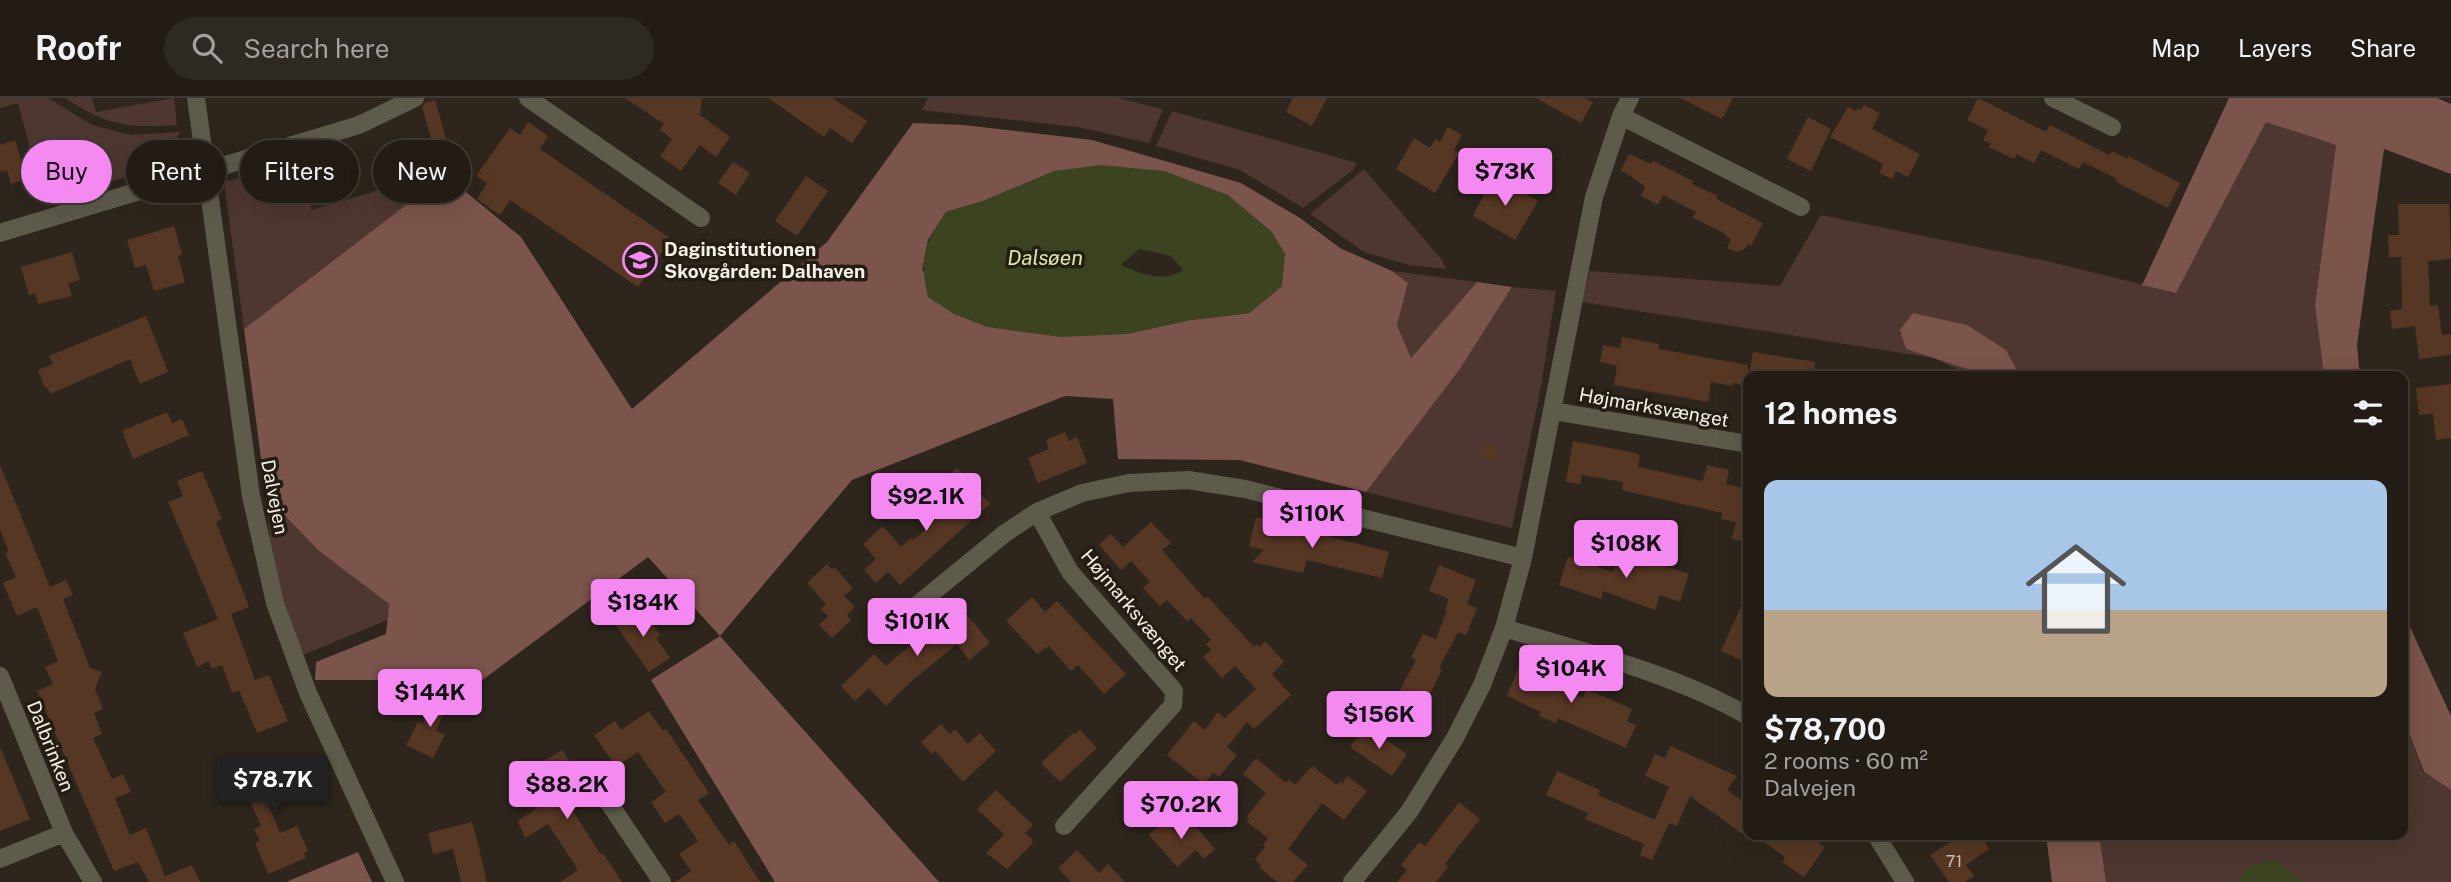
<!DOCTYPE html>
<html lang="en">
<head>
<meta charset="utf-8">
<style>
  :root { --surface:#221c15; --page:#2e2922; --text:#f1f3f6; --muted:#a2a1a0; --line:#3f3a34; --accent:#f389f1 }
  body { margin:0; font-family:"Public Sans",sans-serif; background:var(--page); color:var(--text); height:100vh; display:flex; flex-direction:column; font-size:26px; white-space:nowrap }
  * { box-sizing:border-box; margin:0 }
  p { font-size:23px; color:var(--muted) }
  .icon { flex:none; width:38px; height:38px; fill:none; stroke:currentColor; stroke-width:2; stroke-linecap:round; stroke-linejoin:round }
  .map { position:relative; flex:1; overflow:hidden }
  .details { position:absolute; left:1743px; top:273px; width:665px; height:469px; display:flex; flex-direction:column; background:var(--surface); border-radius:14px; box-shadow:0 7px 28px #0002,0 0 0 2px var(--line) }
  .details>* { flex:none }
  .top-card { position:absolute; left:21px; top:42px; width:665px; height:63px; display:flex; gap:14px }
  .price { position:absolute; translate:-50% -60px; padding:0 16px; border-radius:7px; background:var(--accent); color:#111; font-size:23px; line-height:46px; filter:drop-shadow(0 2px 4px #0008) }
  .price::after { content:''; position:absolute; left:50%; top:42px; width:21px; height:16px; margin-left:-10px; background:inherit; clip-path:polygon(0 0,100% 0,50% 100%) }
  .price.selected { background:#222; color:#fff }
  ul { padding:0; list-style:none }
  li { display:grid; align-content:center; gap:14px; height:371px; padding:0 21px }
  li+li { border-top:2px solid var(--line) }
  li span { display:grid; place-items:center; height:217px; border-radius:14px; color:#555 }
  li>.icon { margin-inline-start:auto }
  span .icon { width:126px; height:126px; fill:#fffc; stroke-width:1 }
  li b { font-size:30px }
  h2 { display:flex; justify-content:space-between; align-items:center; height:84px; padding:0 21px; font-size:30px }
  .pill { padding:0 24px; border-radius:32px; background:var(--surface); box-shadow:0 7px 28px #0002,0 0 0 2px var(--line); font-size:24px; line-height:63px }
  .pill.selected { background:var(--accent); color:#111 }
  header { display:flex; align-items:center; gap:42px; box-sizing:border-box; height:98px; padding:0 35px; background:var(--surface); border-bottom:2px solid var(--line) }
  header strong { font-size:33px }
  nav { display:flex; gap:38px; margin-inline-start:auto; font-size:24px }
  .search { width:490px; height:63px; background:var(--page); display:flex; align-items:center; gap:18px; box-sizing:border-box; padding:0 24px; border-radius:38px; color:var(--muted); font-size:26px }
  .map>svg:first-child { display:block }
  .green { fill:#4f3731 }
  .forest { fill:#7b544b; fill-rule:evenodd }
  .water { fill:#3b4321; fill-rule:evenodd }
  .building { fill:#563723 }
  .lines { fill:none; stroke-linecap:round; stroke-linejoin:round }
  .minor { stroke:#5e5b4b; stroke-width:18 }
  .labels { text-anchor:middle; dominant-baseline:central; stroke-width:7; stroke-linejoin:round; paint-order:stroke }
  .number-label { font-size:16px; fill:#cdc2b8 }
  .poi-label { font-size:19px; font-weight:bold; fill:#f5f0e9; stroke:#241d13; text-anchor:start }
  .street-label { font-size:19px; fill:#f5f0e9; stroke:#241d13 }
  .water-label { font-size:21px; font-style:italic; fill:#daeaab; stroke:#241d13 }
</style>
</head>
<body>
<header>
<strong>Roofr</strong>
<div class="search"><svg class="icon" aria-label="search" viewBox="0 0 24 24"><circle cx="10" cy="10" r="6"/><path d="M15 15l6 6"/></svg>Search here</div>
<nav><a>Map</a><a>Layers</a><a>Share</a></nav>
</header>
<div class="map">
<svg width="2451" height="784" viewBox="0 0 2451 784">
  <rect width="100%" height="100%" fill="#2e261c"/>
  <path class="green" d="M0,0H48L92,27L131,37L180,34L162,68L44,104L18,5L0,10Z
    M65,0H92L96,14L174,0L177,27C126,30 108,28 65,0Z
    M928,0H1118L1163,11L1149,45L1078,29L922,12Z
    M1172,13L1357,65L1353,72L1303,110L1240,72L1156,48Z
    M2266,24L2336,47L2315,207L2324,278H1973L1933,260L1582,204L1590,173L1780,188L1821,117L2051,164L2176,195Z
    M297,64L312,112L433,76L445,77L244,231L224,84Z
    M1364,71L1442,162L1446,171L1409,167L1364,154L1310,116Z
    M1392,173L1477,184L1411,260L1397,227L1408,185Z
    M1512,189L1556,193L1541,288L1512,430L1366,394L1460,271Z
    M266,398L319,453L389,506L387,522L303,557L283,500L270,442Z
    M2403,619L2423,674L2451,692V784H2088L2082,737H2403Z"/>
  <path class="forest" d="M2229,0H2437L2451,6V76L2384,51L2357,247L2360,278H2324L2315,207L2336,47L2266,24L2176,195L2142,187Z
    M913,25L964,27L1092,42L1241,85L1300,120L1340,150L1392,173L1408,185L1397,227L1411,260L1477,184L1512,189L1460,271L1366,394L1239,362L1118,361L1113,301L1065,298L852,382L720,538L939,784H775L651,582L720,538L648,459L461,598L383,582H315L316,564L386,536L389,506L319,453L266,398L244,231L445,77L521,139L632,311L827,144ZM980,104L1282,188L1249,215L1191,222L922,173L928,142L946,114Z
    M1913,215L1967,227L2006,252L2020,278H1983V276L1906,251L1900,232Z
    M2403,514L2451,618V692L2424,674L2403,619Z
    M2046,737H2099L2106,784H2052Z
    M358,754L372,784H286Z"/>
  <path class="water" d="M1101,67L1164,73L1228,97L1272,134L1285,156L1282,188L1249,215L1191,222L1128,236L1061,239L987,229L954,216L928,199C919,158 924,148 946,114L980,104L1054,73ZM1139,151L1171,158L1183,172C1162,185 1142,176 1121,167Z
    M2265,762L2283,766L2302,784H2238L2246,771Z"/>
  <path class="building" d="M625,0H702L700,17L730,39L716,59L700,47L681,73L660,58L672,41L660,32L664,26Z
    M768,0H832L867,23L852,45L830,30L824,39Z
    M1293,0H1327L1312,28L1286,14Z
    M1536,0H1585L1593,4L1581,25Z
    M1681,0H1733L1722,21Z
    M1978,0L2046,34L2050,27L2109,57L2112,53L2127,61L2128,58L2180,85L2168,110L2116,84L2117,81L2083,64L2079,71L2041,52L2034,65L2017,56L2014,61L1989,49L1991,46L1983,42L1988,32L1967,22Z
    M435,2L452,61L438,65L422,9L425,5Z
    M1864,7L1880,15L1872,31L1920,56L1908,79L1896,73L1892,81L1879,75L1883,66L1830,39L1848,9L1856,13L1858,10L1861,12Z
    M1808,19L1831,31L1811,73L1787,61Z
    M528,24L548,38L540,51L671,141L638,189L510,102L500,117L477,101L487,85L476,78L510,30L520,37Z
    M1448,29L1462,37L1454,52L1459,55L1435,95L1396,71L1414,40L1430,50L1435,41L1440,44Z
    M15,42L27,81L11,86L7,72L0,74V47Z
    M1629,56L1651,66L1653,63L1693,83L1692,86L1718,98L1716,101L1763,125L1751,148L1748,146L1745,151L1736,154L1727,150L1731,141L1725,138L1726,136L1693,120L1696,114L1663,97L1658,107L1641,98L1645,88L1621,72Z
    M733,64L750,75L736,97L718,85Z
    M806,78L828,93L797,138L775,123Z
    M1493,78L1538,103L1515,142L1473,118Z
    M2398,106H2449L2451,161L2428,163L2430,208L2438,207L2442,237L2451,236V257L2419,261L2415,228L2392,231L2390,213L2402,211L2401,159H2389L2388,137H2399Z
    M174,128L182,156L178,158L185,184L154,193L146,167L135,170L127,142Z
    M72,154L80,182L68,185L72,198L38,206L35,195L29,197L21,169Z
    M146,218L168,274L140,286L130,261L50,296L47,289L45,290L38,272L53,266L49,258Z
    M1622,239L1659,246L1658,251L1748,267V288L1733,285L1732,288L1711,284L1708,304L1614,287L1617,268L1600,264L1603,247L1620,250Z
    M1753,254L1815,264L1814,278H1749Z
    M2451,286V340L2436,342L2433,316L2419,317L2416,290Z
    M167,314L172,325L182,321L189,337L133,361L122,333Z
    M1065,334L1069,343L1077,339L1087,365L1038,385L1028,360L1049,351L1046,342Z
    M1573,343L1631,354L1640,357L1638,369L1703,383L1707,367L1729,372L1726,386L1748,391V444L1732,441L1736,424L1721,421L1722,415L1622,392L1623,384L1582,377L1580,386L1566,384Z
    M1481 355a8 8 0 1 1 16 0a8 8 0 1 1-16 0Z
    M0,367L50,489L66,482L73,497L63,501L90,570L102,574L95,591L103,611L94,615L102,636L93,640L112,681L123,676L131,694L115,700L130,737L146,730L165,778L192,767L200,784H149L138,764L114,773L37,593L53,586L45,569L58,563L37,509L17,518L3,485L16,479L5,455L9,454L0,432Z
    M957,370L990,406L900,487L888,474L876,485L864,472L876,461L863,446L883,428L901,449L911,440L912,442L917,439L952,407L936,389Z
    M202,373L222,421L216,424L249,509L231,516L255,582L269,577L288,623L257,635L239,592L232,595L222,567L212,571L209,563L197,569L183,535L218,521L168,404L183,398L177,383Z
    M1256,419L1389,454L1382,480L1307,462L1303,475L1252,464L1264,452L1249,448Z
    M1151,424L1171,445L1162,452L1205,501L1208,499L1254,549L1257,546L1260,549L1265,543L1284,564L1272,576L1291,597L1254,631L1247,624L1227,649L1237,657L1219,679L1213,675L1204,686L1167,657L1194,623L1205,632L1218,614L1225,620L1256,591L1235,568L1222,580L1203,559L1211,552L1206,546L1211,542L1191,520L1187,523L1167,502L1160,508L1143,490L1150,484L1131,463L1121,472L1099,447L1111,436L1123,449Z
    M1620,454L1689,476L1680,504L1660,497L1655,512L1603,493L1601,501L1559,487L1568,459L1613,474Z
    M827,466L832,472L834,469L853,490L844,498L855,509L847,517L851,522L832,540L819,527L828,518L821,511L826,506L807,485Z
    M1439,467L1476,482L1467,506L1477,510L1466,537L1458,534L1439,570L1442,572L1421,614L1395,601L1416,562L1411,559L1423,536L1436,541L1447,512H1445L1449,501L1429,493Z
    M1748,492V565L1721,553Z
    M1032,499L1045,514L1057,503L1126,576L1104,596L1078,567L1071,573L1049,548L1037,556L1006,523Z
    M959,507L990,545L969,562L957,546L913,582L886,608L869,590L855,603L841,588L874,556L886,568Z
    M640,509L660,537L656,540L670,560L649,574L615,526Z
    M1522,561L1560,578L1556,588L1583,600L1586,591L1632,611L1627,623L1636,627L1626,650L1558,620L1556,625L1539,618L1541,614L1507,598Z
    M436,595L450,600L436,633L445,637L433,660L406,647L418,624L423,626Z
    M649,613L663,633L666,631L709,695L698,702L729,747L734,743L760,784H675L691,773L679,756L698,743L679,716L665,725L651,704L666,694L638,654L616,669L594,637L615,623L621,632Z
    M941,626L950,636L955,631L968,646L980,635L996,653L963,684L935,653L932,656L921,644Z
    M1365,628L1407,656L1392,678L1350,649Z
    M1080,632L1097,650L1060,684L1041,665L1073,635L1075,636Z
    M1670,648L1737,678L1727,692L1748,707V740L1690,698L1677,728L1669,725L1652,762L1640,757L1644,746L1585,721L1588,715L1546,697L1557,673L1600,692L1598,697L1655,722L1669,689L1645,678L1655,656L1665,660Z
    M0,649L30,721L0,733Z
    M562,652L586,689L566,702L601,757L603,755L622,784H560L578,772L548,726L525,740L518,723L540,708L530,693L547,682L538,667Z
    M1256,660L1286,685L1289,681L1295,687L1312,668L1337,687L1340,683L1342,686L1347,678L1367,693L1344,722L1322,705L1288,751L1308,767L1293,784H1277L1259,769L1261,767L1255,761L1265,749L1263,747L1268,740L1246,723L1249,720L1247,718L1266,695L1243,676Z
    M258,664L262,674L288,664L298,688L266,701L280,735L297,728L308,753L304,755L306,760L268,776L255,745L260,743L254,731L261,728L237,673Z
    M996,692L1033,727L1025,735L1033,742L1032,746L1007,771L986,755L1004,736L977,711Z
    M1459,704L1480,721L1445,766L1448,769L1436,784H1397L1407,772L1401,767L1419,744L1425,748Z
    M1170,718L1179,727L1185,721L1195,731L1197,730L1215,751L1204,761L1196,752L1177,769L1149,737Z
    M472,724L479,750L487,784H461L453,751L433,756L428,735Z
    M1754,737H1826L1819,746L1825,749L1804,779L1782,764L1785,759Z
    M1962,737H1980L1989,751L1966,767L1974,778L1964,784H1949L1930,757Z
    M1077,752L1099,775L1108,766L1125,784H1071L1058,770Z"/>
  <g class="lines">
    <path class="minor" d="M196,0L251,398L275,505L308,595L395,784
      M528,0L701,120
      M2053,0L2112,29
      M1621,18L1801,109
      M0,135L359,27L415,0
      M1553,313L1748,346
      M1037,414L1070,474L1174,593L1173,607L1064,728
      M1504,530C1587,555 1673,575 1748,618
      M883,535L1004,436L1037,414L1082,395L1129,385L1188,382L1245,391L1523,460
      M0,578L64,735L93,784
      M607,702L662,784
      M1876,737L1905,784
      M0,761L64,735
      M1352,784L1409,714L1455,640L1482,587L1504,530L1523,460L1594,99L1621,18L1630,0"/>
  </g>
  <defs>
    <g id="school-ring" transform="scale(1.75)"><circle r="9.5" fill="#241d13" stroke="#f389f1" stroke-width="1.5"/><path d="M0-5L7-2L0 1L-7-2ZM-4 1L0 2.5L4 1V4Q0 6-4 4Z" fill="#f389f1"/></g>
  </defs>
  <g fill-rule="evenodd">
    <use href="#school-ring" x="640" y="162"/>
  </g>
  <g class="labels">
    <g class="number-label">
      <text x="1954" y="763">71</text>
    </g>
    <g class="poi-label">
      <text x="664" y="151">Daginstitutionen<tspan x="664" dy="22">Skovgården: Dalhaven</tspan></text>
    </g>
    <g class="street-label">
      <text transform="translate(1654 309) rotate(10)">Højmarksvænget</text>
      <text transform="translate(275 399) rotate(79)">Dalvejen</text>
      <text transform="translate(1134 512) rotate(50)">Højmarksvænget</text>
      <text transform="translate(51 648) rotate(68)">Dalbrinken</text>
    </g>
    <g class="water-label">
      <text x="1045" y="159">Dalsøen</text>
    </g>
  </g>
</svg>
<b class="price" style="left:1505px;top:110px">$73K</b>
<b class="price" style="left:926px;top:435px">$92.1K</b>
<b class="price" style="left:1312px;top:452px">$110K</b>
<b class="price" style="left:1626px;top:482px">$108K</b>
<b class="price" style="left:643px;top:541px">$184K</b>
<b class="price" style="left:917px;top:560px">$101K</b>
<b class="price" style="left:1571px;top:607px">$104K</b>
<b class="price" style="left:430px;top:631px">$144K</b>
<b class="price" style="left:1379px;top:653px">$156K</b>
<b class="price selected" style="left:273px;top:718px">$78.7K</b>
<b class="price" style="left:567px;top:723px">$88.2K</b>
<b class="price" style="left:1181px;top:743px">$70.2K</b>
<div class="top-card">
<a class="pill selected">Buy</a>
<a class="pill">Rent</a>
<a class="pill">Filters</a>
<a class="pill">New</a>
</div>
<section class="details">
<h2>12 homes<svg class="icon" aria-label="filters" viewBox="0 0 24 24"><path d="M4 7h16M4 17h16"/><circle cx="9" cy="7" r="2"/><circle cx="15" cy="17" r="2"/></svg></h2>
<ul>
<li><span style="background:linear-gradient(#a9c7e8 60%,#b9a48a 0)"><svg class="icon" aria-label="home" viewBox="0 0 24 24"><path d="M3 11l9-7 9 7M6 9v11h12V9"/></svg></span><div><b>$78,700</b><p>2 rooms · 60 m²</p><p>Dalvejen</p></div></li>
</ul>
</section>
</div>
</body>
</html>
